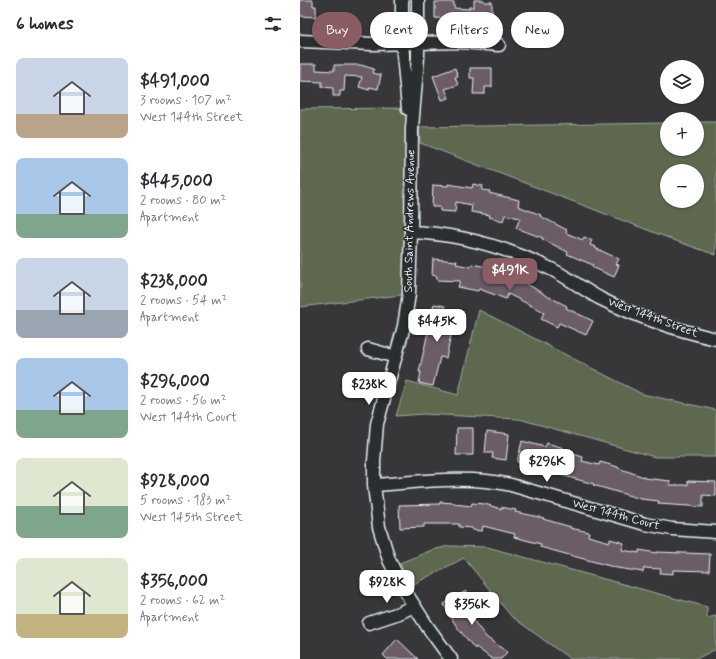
<!DOCTYPE html>
<html lang="en">
<head>
<meta charset="utf-8">
<style>
  :root { --surface:#fff; --page:#f2f2f3; --text:#2b2b33; --muted:#7c7c81; --accent:#8a5d65 }
  body { margin:0; font-family:Mynerve,sans-serif; background:var(--page); color:var(--text); height:100vh; display:flex; flex-direction:column; font-size:15px; white-space:nowrap }
  * { box-sizing:border-box; margin:0 }
  p { font-size:13px; color:var(--muted) }
  .icon { flex:none; width:22px; height:22px; fill:none; stroke:currentColor; stroke-width:2; stroke-linecap:round; stroke-linejoin:round }
  .map { position:relative; flex:1; overflow:hidden }
  .side { display:flex; flex-direction:column; background:var(--surface); width:300px }
  .side>* { flex:none }
  .banner { position:absolute; left:12px; top:12px; width:344px; height:36px; display:flex; gap:8px }
  .controls { position:absolute; left:360px; top:60px; display:grid; gap:8px }
  .controls a { display:grid; place-items:center; width:44px; height:44px; border-radius:50%; background:var(--surface); box-shadow:0 1px 3px #0004; font-size:20px }
  .price { position:absolute; translate:-50% -34px; padding:0 9px; border-radius:8px; background:#fff; color:#222; font-size:13px; line-height:26px; filter:drop-shadow(0 1px 2px #0008) }
  .price::after { content:''; position:absolute; left:50%; top:24px; width:12px; height:9px; margin-left:-6px; background:inherit; clip-path:polygon(0 0,100% 0,50% 100%) }
  .price.on { background:var(--accent); color:#fff }
  ul { padding:0; list-style:none }
  li { display:flex; align-items:center; gap:12px; height:100px; padding:0 16px }
  li span { display:grid; place-items:center; flex:none; width:112px; height:80px; border-radius:8px; color:#555 }
  li>.icon { margin-inline-start:auto }
  span .icon { width:48px; height:48px; fill:#fffc; stroke-width:1 }
  li b { font-size:17px }
  h2 { display:flex; justify-content:space-between; align-items:center; height:48px; padding:0 16px; font-size:17px }
  .chip { padding:0 14px; border-radius:18px; background:var(--surface); box-shadow:0 1px 3px #0004; font-size:14px; line-height:36px }
  .chip.on { background:var(--accent); color:#fff }
  main { display:flex; flex:1; min-height:0 }
  .map>svg:first-child { display:block }
  .green { fill:#5d674f; stroke:#a2aca4; fill-rule:evenodd }
  .building { fill:#6c5c67; stroke:#e8f1f8 }
  .lines { fill:none; stroke-linecap:round; stroke-linejoin:round }
  .minor-casing { stroke:#e8f1f8; stroke-width:15 }
  .minor { stroke:#2a2d2e; stroke-width:12 }
  .labels { text-anchor:middle; dominant-baseline:central; stroke-width:3; stroke-linejoin:round; paint-order:stroke }
  .street-label { font-size:12px; fill:#e8f1f8; stroke:#2a2d2e }
</style>
</head>
<body>
<main>
<section class="side">
<h2>6 homes<svg class="icon" aria-label="filters" viewBox="0 0 24 24"><path d="M4 7h16M4 17h16"/><circle cx="9" cy="7" r="2"/><circle cx="15" cy="17" r="2"/></svg></h2>
<ul>
<li><span style="background:linear-gradient(#c9d6e8 70%,#b9a48a 0)"><svg class="icon" aria-label="home" viewBox="0 0 24 24"><path d="M3 11l9-7 9 7M6 9v11h12V9"/></svg></span><div><b>$491,000</b><p>3 rooms · 107 m²</p><p>West 144th Street</p></div></li>
<li><span style="background:linear-gradient(#a9c7e8 70%,#7fa58c 0)"><svg class="icon" aria-label="home" viewBox="0 0 24 24"><path d="M3 11l9-7 9 7M6 9v11h12V9"/></svg></span><div><b>$445,000</b><p>2 rooms · 80 m²</p><p>Apartment</p></div></li>
<li><span style="background:linear-gradient(#c9d6e8 65%,#9aa5b1 0)"><svg class="icon" aria-label="home" viewBox="0 0 24 24"><path d="M3 11l9-7 9 7M6 9v11h12V9"/></svg></span><div><b>$238,000</b><p>2 rooms · 54 m²</p><p>Apartment</p></div></li>
<li><span style="background:linear-gradient(#a9c7e8 65%,#7fa58c 0)"><svg class="icon" aria-label="home" viewBox="0 0 24 24"><path d="M3 11l9-7 9 7M6 9v11h12V9"/></svg></span><div><b>$296,000</b><p>2 rooms · 56 m²</p><p>West 144th Court</p></div></li>
<li><span style="background:linear-gradient(#dfe7d0 60%,#7fa58c 0)"><svg class="icon" aria-label="home" viewBox="0 0 24 24"><path d="M3 11l9-7 9 7M6 9v11h12V9"/></svg></span><div><b>$928,000</b><p>5 rooms · 183 m²</p><p>West 145th Street</p></div></li>
<li><span style="background:linear-gradient(#dfe7d0 70%,#c2b280 0)"><svg class="icon" aria-label="home" viewBox="0 0 24 24"><path d="M3 11l9-7 9 7M6 9v11h12V9"/></svg></span><div><b>$356,000</b><p>2 rooms · 62 m²</p><p>Apartment</p></div></li>
</ul>
</section>
<div class="map">
<svg width="416" height="659" viewBox="0 0 416 659">
  <rect width="100%" height="100%" fill="#373639"/>
  <filter id="ink" filterUnits="userSpaceOnUse"><feTurbulence type="fractalNoise" baseFrequency=".025" numOctaves="2"/><feDisplacementMap in="SourceGraphic" scale="8" xChannelSelector="R" yChannelSelector="G"/><feConvolveMatrix kernelMatrix="1 2 1 2 8 2 1 2 1" color-interpolation-filters="sRGB"/></filter>
  <g filter="url(#ink)">
    <path class="green" d="M108,108L109,294L0,307V109Z
      M397,122H416V255L379,242L120,143L119,127L367,123V149H397ZM367,171H397V201H367Z
      M179,310L342,394L416,410V457H355L219,419L123,414L96,416L107,381L158,395Z
      M149,546L187,547L407,607V618L416,616V649L396,659H270L211,616L164,558L110,586L100,563L132,550Z"/>
    <path class="building" d="M0,0H13V6H16V17L0,16Z
      M174,0H184V2H192V17L183,16V21L135,18V2H154V8L169,9V7H174Z
      M0,64H16V70L34,71V65H61L74,69L73,73L81,75L78,89L69,87V90L59,87L62,77L45,76L44,91H40V96H33V88L22,87V82L0,81Z
      M155,68L158,77H155L158,85L145,89L149,98L142,100L133,76Z
      M170,68H192V87H185V94H173L174,78H170Z
      M148,184L172,188L173,184L183,186L182,190L190,191L189,193L219,200L218,206L241,215L240,216L267,230L266,233L283,240L284,237L292,240L290,245L296,247L295,248L319,259L316,264L319,265L314,277L292,267L293,265L267,254L268,252L242,239L243,238L216,228L220,218L205,215L203,221L189,217L190,215L171,212L172,205L156,202L155,212L140,211V207H132L133,185L148,186Z
      M133,259L157,261L156,264L171,267L172,264L187,267V268L214,277L243,293V294L267,306L266,308L293,321L286,335L259,323L257,327L241,319L244,312L208,294L206,299L179,289L178,291L158,287L160,281L137,280V276L132,275Z
      M134,304L145,306L144,311L159,314L156,332L152,331L146,358L140,357L133,386L119,383L121,372H119L128,332L132,333L135,319L130,318Z
      M157,428H173V455H156Z
      M187,431L209,434L206,460L192,458L193,453H185Z
      M222,441L245,447L247,443L264,448L263,451L283,457L282,461L299,465L300,462L318,467V468L344,477V478L370,481V485H388V481L416,482V496L403,495V507L358,504L359,501L341,499L293,485L294,484L246,471L247,469L217,462Z
      M140,502L154,503V504L171,506L172,503L185,504L201,509V507L216,510L215,512L244,518L243,519L271,527L270,528L289,532L288,536L310,542V539L324,543L322,550L339,553V550L357,553V552L410,554L409,571L373,570V574L360,573L361,569L344,568L343,572L317,568L240,547L241,544L214,537L215,534L183,526L182,531L172,530V528L159,527V524H124V527L100,528L99,505L140,504Z
      M166,591L171,598L168,600L175,612L169,615L186,637L207,652L201,659H192L176,647L175,649L157,627L148,613L144,604Z
      M97,639L118,659H87L83,655Z"/>
    <g class="lines">
      <g class="minor-casing">
        <path id="minor" d="M102,0V43L108,109
          M118,0V57L112,128L111,232L109,294L104,326L77,424L74,461V485L79,527L89,560L103,588L127,626L151,659
          M0,41L73,44L161,42L199,45
          M111,232C160,234 208,248 251,269C269,278 284,290 301,299C337,317 377,330 416,339
          M68,349L96,357
          M74,485C120,482 166,475 211,485L345,524L372,529L416,532
          M69,623L99,613L114,606"/>
      </g>
      <use href="#minor" class="minor"/>
    </g>
  </g>
  <g class="labels">
    <g class="street-label">
      <text transform="translate(110 221) rotate(-89)">South Saint Andrews Avenue</text>
      <text transform="translate(353 318) rotate(20)">West 144th Street</text>
      <text transform="translate(316 515) rotate(15)">West 144th Court</text>
    </g>
  </g>
</svg>
<div class="controls">
<a><svg class="icon" aria-label="layers" viewBox="0 0 24 24"><path d="M12 4l9 5-9 5-9-5zM3 14l9 5 9-5"/></svg></a>
<a>+</a>
<a>−</a>
</div>
<b class="price on" style="left:210px;top:292px">$491K</b>
<b class="price" style="left:137px;top:343px">$445K</b>
<b class="price" style="left:69px;top:406px">$238K</b>
<b class="price" style="left:247px;top:483px">$296K</b>
<b class="price" style="left:87px;top:604px">$928K</b>
<b class="price" style="left:172px;top:626px">$356K</b>
<div class="banner">
<a class="chip on">Buy</a>
<a class="chip">Rent</a>
<a class="chip">Filters</a>
<a class="chip">New</a>
</div>
</div>
</main>
</body>
</html>
